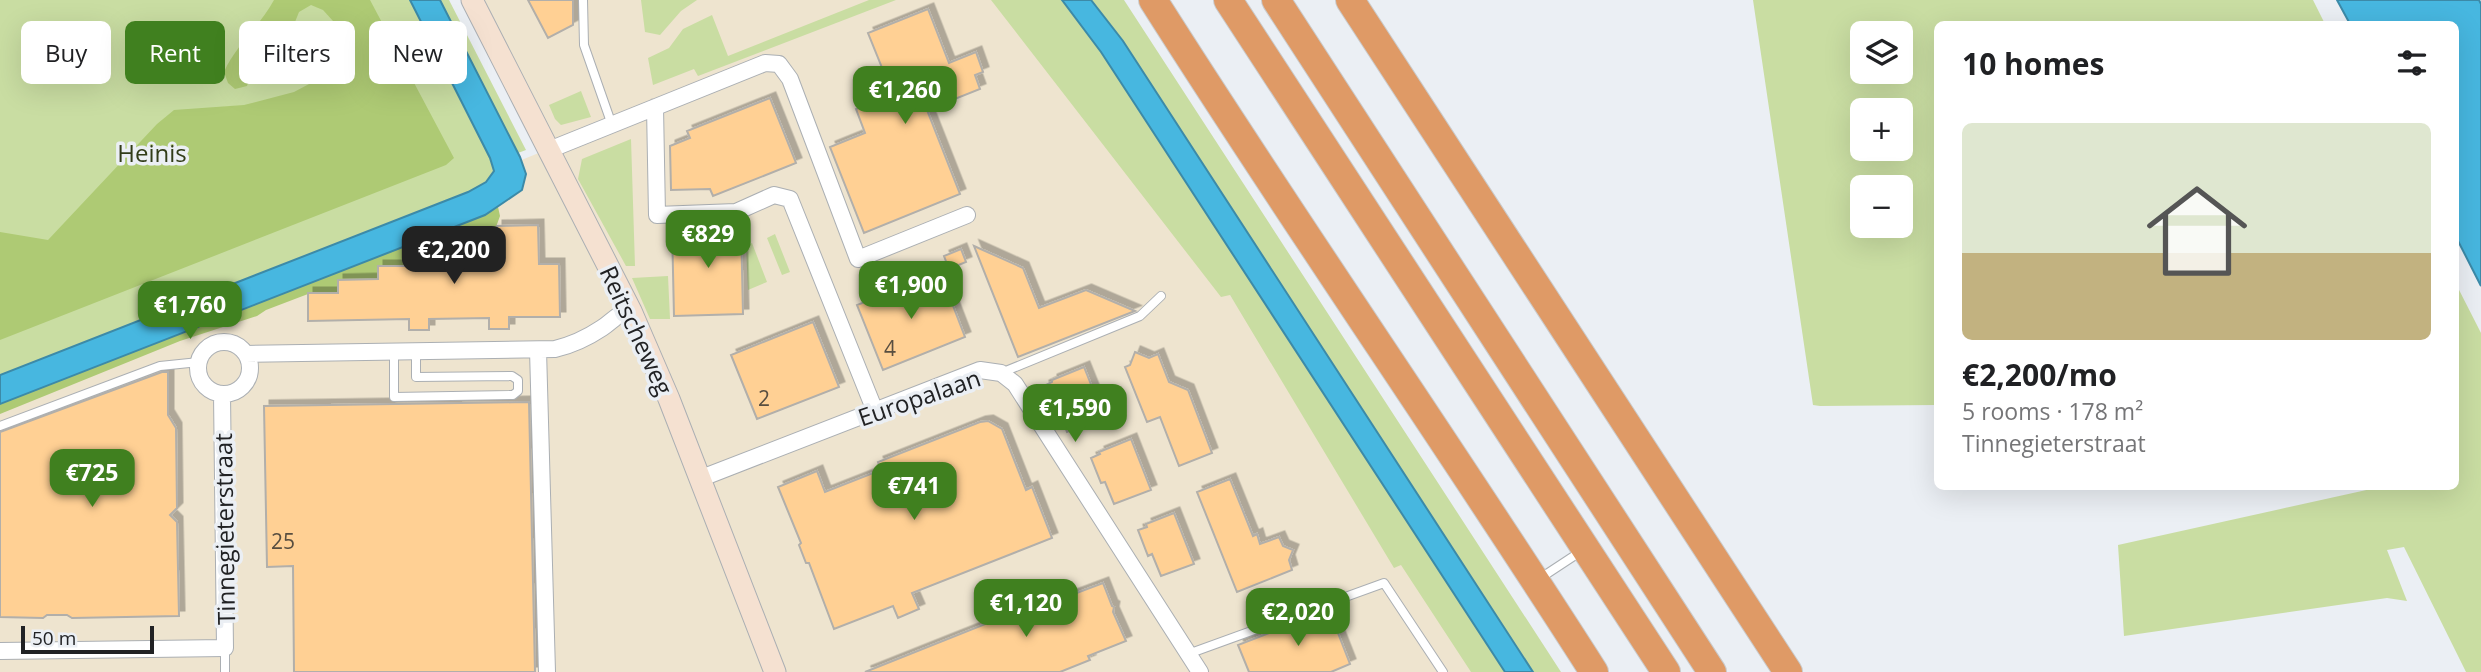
<!DOCTYPE html>
<html lang="en">
<head>
<meta charset="utf-8">
<style>
  :root { --surface:#fff; --page:#f6f6f6; --text:#202124; --muted:#757577; --accent:#40801f }
  body { margin:0; font-family:"Open Sans",sans-serif; background:var(--page); color:var(--text); height:100vh; display:flex; flex-direction:column; font-size:26px; white-space:nowrap }
  * { box-sizing:border-box; margin:0 }
  p { font-size:23px; color:var(--muted) }
  .icon { flex:none; width:38px; height:38px; fill:none; stroke:currentColor; stroke-width:2; stroke-linecap:round; stroke-linejoin:round }
  .map { position:relative; flex:1; overflow:hidden }
  .side { position:absolute; left:1934px; top:21px; width:525px; height:469px; display:flex; flex-direction:column; background:var(--surface); border-radius:10px; box-shadow:0 7px 28px #0002 }
  .side>* { flex:none }
  .hud { position:absolute; left:21px; top:21px; width:665px; height:63px; display:flex; gap:14px }
  .tools { position:absolute; left:1850px; top:21px; display:grid; gap:14px }
  .tools a { display:grid; place-items:center; width:63px; height:63px; border-radius:10px; background:var(--surface); box-shadow:0 7px 28px #0002; font-size:35px }
  .scale { position:absolute; left:21px; bottom:18px; width:133px; box-sizing:border-box; padding-left:7px; border:4px solid #212224; border-top:0; font-size:19px; line-height:24px; white-space:nowrap; color:#212224; -webkit-text-stroke:5px #ebeff4; paint-order:stroke }
  .price { position:absolute; translate:-50% -60px; padding:0 16px; border-radius:14px; background:var(--accent); color:#fff; font-size:23px; line-height:46px; filter:drop-shadow(0 2px 4px #0008) }
  .price::after { content:''; position:absolute; left:50%; top:42px; width:21px; height:16px; margin-left:-10px; background:inherit; clip-path:polygon(0 0,100% 0,50% 100%) }
  .price.selected { background:#222; color:#fff }
  ul { padding:0; list-style:none }
  li { display:grid; align-content:center; gap:14px; height:371px; padding:0 28px }
  li span { display:grid; place-items:center; height:217px; border-radius:10px; color:#555 }
  li>.icon { margin-inline-start:auto }
  span .icon { width:126px; height:126px; fill:#fffc; stroke-width:1 }
  li b { font-size:30px }
  h2 { display:flex; justify-content:space-between; align-items:center; height:84px; padding:0 28px; font-size:30px }
  .tag { padding:0 24px; border-radius:10px; background:var(--surface); box-shadow:0 7px 28px #0002; font-size:24px; line-height:63px }
  .tag.selected { background:var(--accent); color:#fff }
  .map>svg:first-child { display:block }
  .industrial { fill:#eee4cf }
  .green { fill:#c9dda2; fill-rule:evenodd }
  .forest { fill:#aeca74 }
  .water { fill:#47b7e0; stroke:#3c8aa8; stroke-width:2 }
  .building { fill:#ffd094; stroke:#b2afaa; stroke-width:2; filter:url(#shadow) }
  .lines { fill:none; stroke-linecap:round; stroke-linejoin:round }
  .lane-casing { stroke:#abafb3; stroke-width:10 }
  .street-casing { stroke:#abafb3; stroke-width:18 }
  .secondary-casing { stroke:#abafb3; stroke-width:23 }
  .highway-casing { stroke:#cacaca; stroke-width:30 }
  .lane { stroke:#fff; stroke-width:8 }
  .street { stroke:#fff; stroke-width:16 }
  .secondary { stroke:#f5e1d1; stroke-width:21 }
  .highway { stroke:#df9a66; stroke-width:28 }
  .labels { text-anchor:middle; dominant-baseline:central; stroke-width:7; stroke-linejoin:round; paint-order:stroke }
  .number-label { font-size:21px; fill:#584e40 }
  .park-label { font-size:24px; fill:#313c18; stroke:#ebeff4 }
  .street-label { font-size:24px; fill:#212224; stroke:#ebeff4 }
</style>
</head>
<body>
<div class="map">
<svg width="2481" height="672" viewBox="0 0 2481 672">
  <defs>
    <filter id="shadow"><feDropShadow dx="5.5" dy="-5.5" stdDeviation="0" flood-color="#0004"/></filter>
  </defs>
  <rect width="100%" height="100%" fill="#ebeff4"/>
  <path class="industrial" d="M477,0H1030L1228,292L1475,672H0V374L546,150Z"/>
  <path class="green" d="M0,0H410L490,158L494,171L486,182L468,192L0,375Z
    M440,0H449L526,150L518,153Z
    M641,0H697L681,11L660,35L645,32Z
    M869,0H896L698,76L694,69L653,85L648,58L669,48L683,29L712,15L728,56Z
    M991,0H1062L1101,52L1505,672H1471L1401,565L1394,568L1230,295L1221,297Z
    M1091,0H1124L1561,672H1533L1123,41Z
    M1753,0H2313L2325,24H1937V405L1820,406L1813,405ZM1862,33H1900V72H1862ZM1862,110H1900V149H1862ZM1862,187H1900V226H1862Z
    M581,91L591,117L561,125L555,119L549,105Z
    M631,139L635,266H626L578,179L582,159Z
    M775,234L790,272L782,275L767,238Z
    M752,243L767,282L748,290L746,246Z
    M668,276L670,319H650L632,278Z
    M2455,282L2481,333V672H2466L2404,547L2387,550L2407,601L2387,598L2124,636L2118,545L2380,487L2455,486V470L2459,469L2455,461Z"/>
  <path class="forest" d="M274,0H370L454,158L446,165L0,340V232L48,240L157,124L174,110L244,105L294,92L326,75L337,61L338,40L333,21L323,10L311,5L299,12L295,22L252,70L247,86L235,89L228,83L224,72C236,45 260,26 274,0Z
    M498,207L500,216L496,227V240H457V253H417L416,266H377V280H337V293L308,294L266,310L257,316L180,341L0,414V404L485,215Z"/>
  <path class="water" d="M410,0H440L520,157L526,174L522,190L485,215L0,404V375L468,192L486,182L494,171L490,158Z
    M1062,0H1091L1123,41L1533,672H1505L1101,52Z
    M2337,0H2479L2481,4V286L2455,235V24H2350Z"/>
  <path class="building" d="M528,0H573V25L548,38Z
    M928,9L949,63L976,52L983,72L975,75L980,89L927,110L960,194L864,233L830,147L865,133L856,109L893,95L868,33Z
    M770,98L796,163L713,196L710,189L671,190L670,146L690,138L687,131Z
    M538,225L539,264H559L560,317H509V329H489V318L429,319V330H409V319L308,321V293H338V280L378,279V266H418L417,253L457,252V239H497V226Z
    M741,225L743,314L674,316L672,227Z
    M974,246L1023,268L1039,308L1086,290L1135,311L1018,357Z
    M961,249L966,262L949,269L944,256Z
    M940,272L965,337L883,370L857,305Z
    M813,322L839,387L757,419L731,355Z
    M1135,352L1149,358L1158,354L1169,382L1188,390L1212,453L1179,466L1160,417L1147,422L1125,367L1130,365Z
    M1084,367L1104,417L1067,432L1058,409L1054,411L1044,386L1052,382V380Z
    M162,372H168V415L176,428L177,508L170,515L177,522L179,616L72,618L67,615H47L43,618L0,617V432Z
    M529,402L535,672H294L293,566L267,567L264,406Z
    M988,421L1002,429L1026,490L1032,487L1052,538L912,593L919,609L898,618L893,606L834,629L809,563H806L799,545L801,543L778,487L817,471L825,492L881,470L878,462L980,422Z
    M1131,439L1151,490L1114,504L1105,482L1101,483L1091,458L1100,454L1099,452Z
    M1230,479L1253,536L1257,534L1260,544L1279,537L1283,546L1293,550L1289,560L1292,570L1237,592L1197,492Z
    M1174,513L1194,564L1161,576L1152,554L1148,556L1138,530L1147,527L1146,524Z
    M1103,583L1112,606L1114,607L1113,612L1126,641L1088,656L1090,660L1060,672H865L1063,593L1066,597Z
    M1329,610L1350,664L1331,672H1249L1238,645Z"/>
  <g class="lines">
    <g class="lane-casing">
      <path id="lane" d="M583,0L584,45L612,125
        M394,351V397L513,395L518,391V380L512,376L416,377V351
        M1001,373L1140,316L1161,296
        M0,426L160,366L199,362
        M1539,579L1580,552
        M225,648V672
        M1188,654L1384,583L1443,672"/>
    </g>
    <g class="street-casing">
      <path id="street" d="M655,107L657,215L736,212L774,195L790,199L875,411
        M549,150L765,63L779,64L790,79L858,259L967,215
        M198 368a26 26 0 1 1 52 0a26 26 0 1 1-52 0Z
        M538,350L547,672
        M246,354L555,349C572,345 587,338 602,328C613,321 617,313 631,311
        M699,479L980,370L1001,373L1015,384L1200,672
        M0,651L225,648L222,394"/>
    </g>
    <g class="secondary-casing">
      <path id="secondary" d="M472,0L631,311L669,399L775,672"/>
    </g>
    <g class="highway-casing">
      <path id="highway" d="M1153,0C1296,226 1450,446 1594,672
        M1228,0L1666,672
        M1276,0L1712,672
        M1350,0L1788,672"/>
    </g>
    <use href="#lane" class="lane"/>
    <use href="#street" class="street"/>
    <use href="#secondary" class="secondary"/>
    <use href="#highway" class="highway"/>
  </g>
  <g class="labels">
    <g class="number-label">
      <text x="890" y="348">4</text>
      <text x="764" y="398">2</text>
      <text x="283" y="541">25</text>
    </g>
    <g class="park-label">
      <text x="152" y="152">Heinis</text>
    </g>
    <g class="street-label">
      <text transform="translate(637 330) rotate(65)">Reitscheweg</text>
      <text transform="translate(919 397) rotate(-19)">Europalaan</text>
      <text transform="translate(224 529) rotate(-91)">Tinnegieterstraat</text>
    </g>
  </g>
</svg>
<div class="tools">
<a><svg class="icon" aria-label="layers" viewBox="0 0 24 24"><path d="M12 4l9 5-9 5-9-5zM3 14l9 5 9-5"/></svg></a>
<a>+</a>
<a>−</a>
</div>
<div class="scale">50 m</div>
<b class="price" style="left:905px;top:126px">€1,260</b>
<b class="price" style="left:708px;top:270px">€829</b>
<b class="price selected" style="left:454px;top:286px">€2,200</b>
<b class="price" style="left:911px;top:321px">€1,900</b>
<b class="price" style="left:190px;top:341px">€1,760</b>
<b class="price" style="left:1075px;top:444px">€1,590</b>
<b class="price" style="left:92px;top:509px">€725</b>
<b class="price" style="left:914px;top:522px">€741</b>
<b class="price" style="left:1026px;top:639px">€1,120</b>
<b class="price" style="left:1298px;top:648px">€2,020</b>
<div class="hud">
<a class="tag">Buy</a>
<a class="tag selected">Rent</a>
<a class="tag">Filters</a>
<a class="tag">New</a>
</div>
<section class="side">
<h2>10 homes<svg class="icon" aria-label="filters" viewBox="0 0 24 24"><path d="M4 7h16M4 17h16"/><circle cx="9" cy="7" r="2"/><circle cx="15" cy="17" r="2"/></svg></h2>
<ul>
<li><span style="background:linear-gradient(#dfe7d0 60%,#c2b280 0)"><svg class="icon" aria-label="home" viewBox="0 0 24 24"><path d="M3 11l9-7 9 7M6 9v11h12V9"/></svg></span><div><b>€2,200/mo</b><p>5 rooms · 178 m²</p><p>Tinnegieterstraat</p></div></li>
</ul>
</section>
</div>
</body>
</html>
